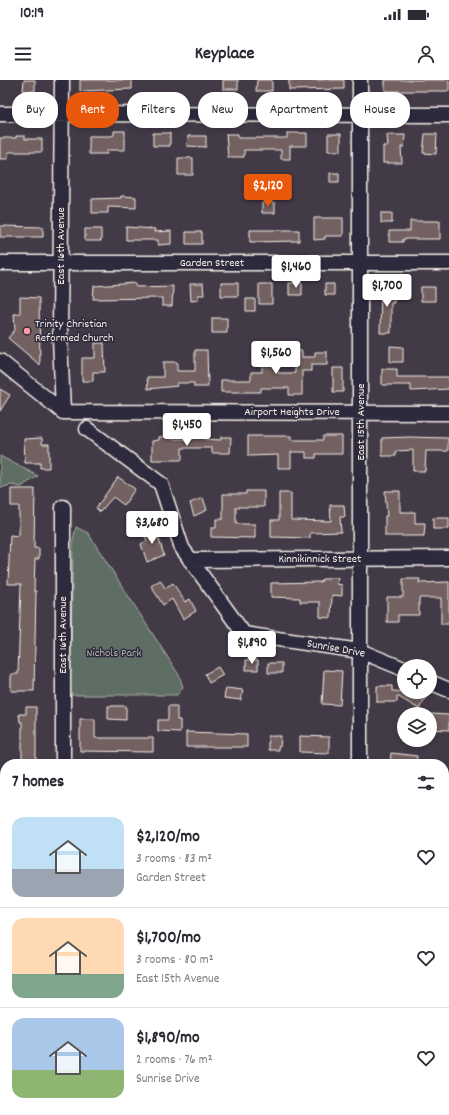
<!DOCTYPE html>
<html lang="en">
<head>
<meta charset="utf-8">
<style>
  :root { --surface:#fff; --page:#f2f2f3; --text:#2b2b33; --muted:#7c7c81; --line:#e1e1e2; --accent:#ea580c }
  body { margin:0; font-family:Dekko,sans-serif; background:var(--page); color:var(--text); height:100vh; display:flex; flex-direction:column; font-size:15px; white-space:nowrap }
  * { box-sizing:border-box; margin:0 }
  p { font-size:13px; color:var(--muted) }
  .icon { flex:none; width:22px; height:22px; fill:none; stroke:currentColor; stroke-width:2; stroke-linecap:round; stroke-linejoin:round }
  .map { position:relative; flex:1; overflow:hidden }
  .drawer { position:absolute; left:0px; top:679px; width:449px; height:356px; display:flex; flex-direction:column; background:var(--surface); border-radius:16px 16px 0 0; box-shadow:0 2px 6px #0003 }
  .drawer>* { flex:none }
  .top-card { position:absolute; left:12px; top:12px; width:425px; height:36px; display:flex; gap:8px }
  .controls { position:absolute; left:397px; top:579px; display:grid; gap:8px }
  .controls a { display:grid; place-items:center; width:40px; height:40px; border-radius:50%; background:var(--surface); box-shadow:0 2px 6px #0003; font-size:20px }
  .price { position:absolute; translate:-50% -34px; padding:0 9px; border-radius:4px; background:#fff; color:#222; font-size:13px; line-height:26px; filter:drop-shadow(0 1px 2px #0008) }
  .price::after { content:''; position:absolute; left:50%; top:24px; width:12px; height:9px; margin-left:-6px; background:inherit; clip-path:polygon(0 0,100% 0,50% 100%) }
  .price.on { background:var(--accent); color:#fff }
  ul { padding:0; list-style:none }
  li { display:flex; align-items:center; gap:12px; height:100px; padding:0 12px }
  li+li { border-top:1px solid var(--line) }
  li span { display:grid; place-items:center; flex:none; width:112px; height:80px; border-radius:12px; color:#555 }
  li>.icon { margin-inline-start:auto }
  span .icon { width:48px; height:48px; fill:#fffc; stroke-width:1 }
  li b { font-size:17px }
  h2 { display:flex; justify-content:space-between; align-items:center; height:48px; padding:0 12px; font-size:17px }
  .tag { padding:0 14px; border-radius:16px; background:var(--surface); box-shadow:0 2px 6px #0003; font-size:14px; line-height:36px }
  .tag.on { background:var(--accent); color:#fff }
  .status { display:flex; justify-content:space-between; align-items:center; height:28px; padding:0 20px; background:var(--surface); direction:ltr }
  .status svg { height:11px; fill:currentColor }
  header { display:flex; justify-content:space-between; align-items:center; height:52px; padding:0 12px; background:var(--surface); font-size:18px; font-weight:800 }
  .map>svg:first-child { display:block }
  .green { fill:#5f6e65; stroke:#aab0a6 }
  .building { fill:#736160; stroke:#f4f1e8 }
  .lines { fill:none; stroke-linecap:round; stroke-linejoin:round }
  .minor-casing { stroke:#f4f1e8; stroke-width:17 }
  .minor { stroke:#2f2a3d; stroke-width:14 }
  .poi-dot { fill:#ff9aa2; stroke:#2f2a3d; stroke-width:1.5 }
  .labels { text-anchor:middle; dominant-baseline:central; stroke-width:3; stroke-linejoin:round; paint-order:stroke }
  .street-label { font-size:12px; fill:#f4f1e8; stroke:#2f2a3d }
  .poi-label { font-size:12px; fill:#f4f1e8; stroke:#2f2a3d; text-anchor:start }
  .park-label { font-size:12px; fill:#b1b6ad; stroke:#2f2a3d }
</style>
</head>
<body>
<div class="status"><b>10:19</b><svg viewBox="0 0 49 12"><path d="M0 12V9h3v3zM5 12V6h3v6zM10 12V3h3v9zM15 12V0h3v12zM26 1h20v11H26zM47 4h2v5h-2z"/></svg></div>
<header><svg class="icon" aria-label="menu" viewBox="0 0 24 24"><path d="M4 6h16M4 12h16M4 18h16"/></svg>Keyplace<svg class="icon" aria-label="person" viewBox="0 0 24 24"><circle cx="12" cy="8" r="4"/><path d="M4 21q1-7 8-7t8 7"/></svg></header>
<div class="map">
<svg width="449" height="1035" viewBox="0 0 449 1035">
  <rect width="100%" height="100%" fill="#433a48"/>
  <filter id="ink" filterUnits="userSpaceOnUse"><feTurbulence type="fractalNoise" baseFrequency=".025" numOctaves="2"/><feDisplacementMap in="SourceGraphic" scale="8" xChannelSelector="R" yChannelSelector="G"/><feConvolveMatrix kernelMatrix="1 2 1 2 8 2 1 2 1" color-interpolation-filters="sRGB"/></filter>
  <g filter="url(#ink)">
    <path class="green" d="M0,376L38,396L21,407L11,405L0,408Z
      M76,447L88,453L179,595L183,607L177,615H70L73,460Z"/>
    <path class="building" d="M24,0H35V11H23Z
      M80,0H132V9L80,11Z
      M223,0H238V9H223Z
      M257,0H272V11H256Z
      M289,0H344V9L289,10Z
      M385,0H449V11H385Z
      M114,51H125V70H107V74H89V56H111L114,55Z
      M153,53H170V66H153Z
      M287,53H307V66H290V79H281V70H244V77H228L226,54H238V58H287Z
      M328,54H341V71H328Z
      M425,54H437L436,74L423,73Z
      M387,55H405L404,67H401L402,83H383V66H388Z
      M16,56H25V59H42V72H8V79H0V58H16Z
      M188,56H206V67L187,66Z
      M178,78H193V95H178Z
      M330,93H339V102H330Z
      M121,116L136,117V128L108,127V133H92V119L121,118Z
      M262,123H275V133H262Z
      M381,133H392V143H381Z
      M314,138H343V156H325V159L314,160Z
      M410,141H440V159H403V162H389V151H410Z
      M0,146L43,147V157H0Z
      M126,147L155,149L154,152L171,151V164L158,165V160H126Z
      M85,149H101V161H85Z
      M250,150H299V161L250,162Z
      M186,152H202V164H186Z
      M136,203V207L173,206L172,226H162V218L93,219L94,206Z
      M221,203H238V216H221Z
      M289,203H302V215H289Z
      M190,204H203L204,215H198V220L191,221Z
      M259,204H272V224H259Z
      M325,204H334V215H325Z
      M381,205H395L394,223H391V253H380Z
      M421,207H435V221H421Z
      M20,217L39,218L40,285L8,258L15,250L14,234H20Z
      M246,219H255V231H246Z
      M212,238H227V253H212Z
      M95,263H104L105,292H93V301H82V278H95Z
      M390,266L403,267V282H390Z
      M195,270H207L208,307H194V303H177V306L148,309L147,297H163V282H177V291H195Z
      M262,271H278V293H295V271H302V277H315V272H327V285H311V291H302V315H289V308H261V312H221V300H251V292H262Z
      M333,288H343V312H333Z
      M382,289H397V297H449V309L411,311V305H382Z
      M0,309L10,315L0,331Z
      M172,356V359H188L193,358V356H205V359L221,360V357H231L230,373H212V368H182V380H152V361L159,360V357Z
      M248,356H291V360H323V356H342V374H316V378H306V372H291V388H278V375L248,376Z
      M409,357L448,358V371H426L425,391H413V370L396,371V376H382V358Z
      M42,358V364H49V388H40V383H25L24,359Z
      M118,397L135,409L124,425L113,417L100,432L96,428Z
      M11,409H35L34,468H39V479H35L34,511H36L34,611H11V594H18L21,504H8L10,455L19,456V426H11Z
      M246,411H264V427H236V444H255V458L211,457V448H216V439H223V414H246Z
      M385,411H400V432H415V443H425L424,456H385V436H387Z
      M279,413H291V440L331,441L330,425H344L345,437H340L341,452L310,453V458L271,457V440H279Z
      M203,418L207,430L194,436L190,423Z
      M433,438H449V449H433Z
      M155,447L164,475L147,482L141,464L147,461L143,451Z
      M329,498H338L337,504L342,505V516L332,515L331,538L320,537V522H300V518L271,517V503L321,502L322,499H329Z
      M403,499H420L419,503L449,502V544H441V518H419V535H398V542H387V517H403Z
      M160,500L165,508L173,503L185,522L190,519L196,531L183,539L172,519L163,525L151,506Z
      M246,580H258V590H246Z
      M268,583H282V593H268Z
      M218,587L223,595L209,603L205,594Z
      M324,590L342,591L340,625L322,624Z
      M377,606H392V611L416,612L426,617L419,629L397,616V622H377Z
      M226,608L243,610L241,620L224,618Z
      M108,626H126V640L108,639Z
      M168,626H177V640H180V652L158,651V640H168Z
      M26,627H36V684H22V642H20L19,634H26Z
      M430,634L449,635V650L430,649Z
      M80,639H95V658H153V672L80,671Z
      M186,652L247,654V667H186Z
      M268,656H281L280,667H278V670H268Z
      M300,656L329,657V673L300,672Z
      M391,673L417,676L416,684H390Z"/>
    <g class="lines">
      <g class="minor-casing">
        <path id="minor" d="M62,0L60,257L63,332
          M360,0V684
          M0,34L449,35
          M0,183H449
          M0,281L63,332
          M63,332L449,333
          M87,349L161,404L182,468L244,554L360,571L404,589
          M63,427V684
          M190,480L449,478
          M430,602L449,610
          M0,771L5,772
          M444,772H449
          M444,918H449
          M64,1030V1035
          M360,1030V1035"/>
      </g>
      <use href="#minor" class="minor"/>
    </g>
  </g>
  <circle class="poi-dot" cx="27" cy="251" r="4"/>
  <g class="labels">
    <g class="street-label">
      <text transform="translate(61 166) rotate(-90)">East 16th Avenue</text>
      <text x="212" y="183">Garden Street</text>
      <text x="292" y="332">Airport Heights Drive</text>
      <text transform="translate(361 342) rotate(-90)">East 15th Avenue</text>
      <text x="320" y="479">Kinnikinnick Street</text>
      <text transform="translate(63 555) rotate(-90)">East 16th Avenue</text>
      <text transform="translate(336 569) rotate(10)">Sunrise Drive</text>
    </g>
    <g class="poi-label">
      <text x="35" y="244">Trinity Christian<tspan x="35" dy="14">Reformed Church</tspan></text>
    </g>
    <g class="park-label">
      <text x="114" y="573">Nichols Park</text>
    </g>
  </g>
</svg>
<div class="controls">
<a><svg class="icon" aria-label="locate" viewBox="0 0 24 24"><circle cx="12" cy="12" r="6"/><path d="M12 2v4M12 18v4M2 12h4M18 12h4"/></svg></a>
<a><svg class="icon" aria-label="layers" viewBox="0 0 24 24"><path d="M12 4l9 5-9 5-9-5zM3 14l9 5 9-5"/></svg></a>
</div>
<b class="price on" style="left:268px;top:128px">$2,120</b>
<b class="price" style="left:296px;top:209px">$1,460</b>
<b class="price" style="left:387px;top:228px">$1,700</b>
<b class="price" style="left:276px;top:295px">$1,560</b>
<b class="price" style="left:187px;top:367px">$1,450</b>
<b class="price" style="left:152px;top:465px">$3,680</b>
<b class="price" style="left:252px;top:585px">$1,890</b>
<div class="top-card">
<a class="tag">Buy</a>
<a class="tag on">Rent</a>
<a class="tag">Filters</a>
<a class="tag">New</a>
<a class="tag">Apartment</a>
<a class="tag">House</a>
</div>
<section class="drawer">
<h2>7 homes<svg class="icon" aria-label="filters" viewBox="0 0 24 24"><path d="M4 7h16M4 17h16"/><circle cx="9" cy="7" r="2"/><circle cx="15" cy="17" r="2"/></svg></h2>
<ul>
<li><span style="background:linear-gradient(#bfe0f5 65%,#9aa5b1 0)"><svg class="icon" aria-label="home" viewBox="0 0 24 24"><path d="M3 11l9-7 9 7M6 9v11h12V9"/></svg></span><div><b>$2,120/mo</b><p>3 rooms · 83 m²</p><p>Garden Street</p></div><svg class="icon" aria-label="heart" viewBox="0 0 24 24"><path d="M12 20l-8-8c-3-5 5-10 8-4 3-6 11-1 8 4z"/></svg></li>
<li><span style="background:linear-gradient(#ffd9b3 70%,#7fa58c 0)"><svg class="icon" aria-label="home" viewBox="0 0 24 24"><path d="M3 11l9-7 9 7M6 9v11h12V9"/></svg></span><div><b>$1,700/mo</b><p>3 rooms · 80 m²</p><p>East 15th Avenue</p></div><svg class="icon" aria-label="heart" viewBox="0 0 24 24"><path d="M12 20l-8-8c-3-5 5-10 8-4 3-6 11-1 8 4z"/></svg></li>
<li><span style="background:linear-gradient(#a9c7e8 65%,#8fb573 0)"><svg class="icon" aria-label="home" viewBox="0 0 24 24"><path d="M3 11l9-7 9 7M6 9v11h12V9"/></svg></span><div><b>$1,890/mo</b><p>2 rooms · 76 m²</p><p>Sunrise Drive</p></div><svg class="icon" aria-label="heart" viewBox="0 0 24 24"><path d="M12 20l-8-8c-3-5 5-10 8-4 3-6 11-1 8 4z"/></svg></li>
</ul>
</section>
</div>
</body>
</html>
